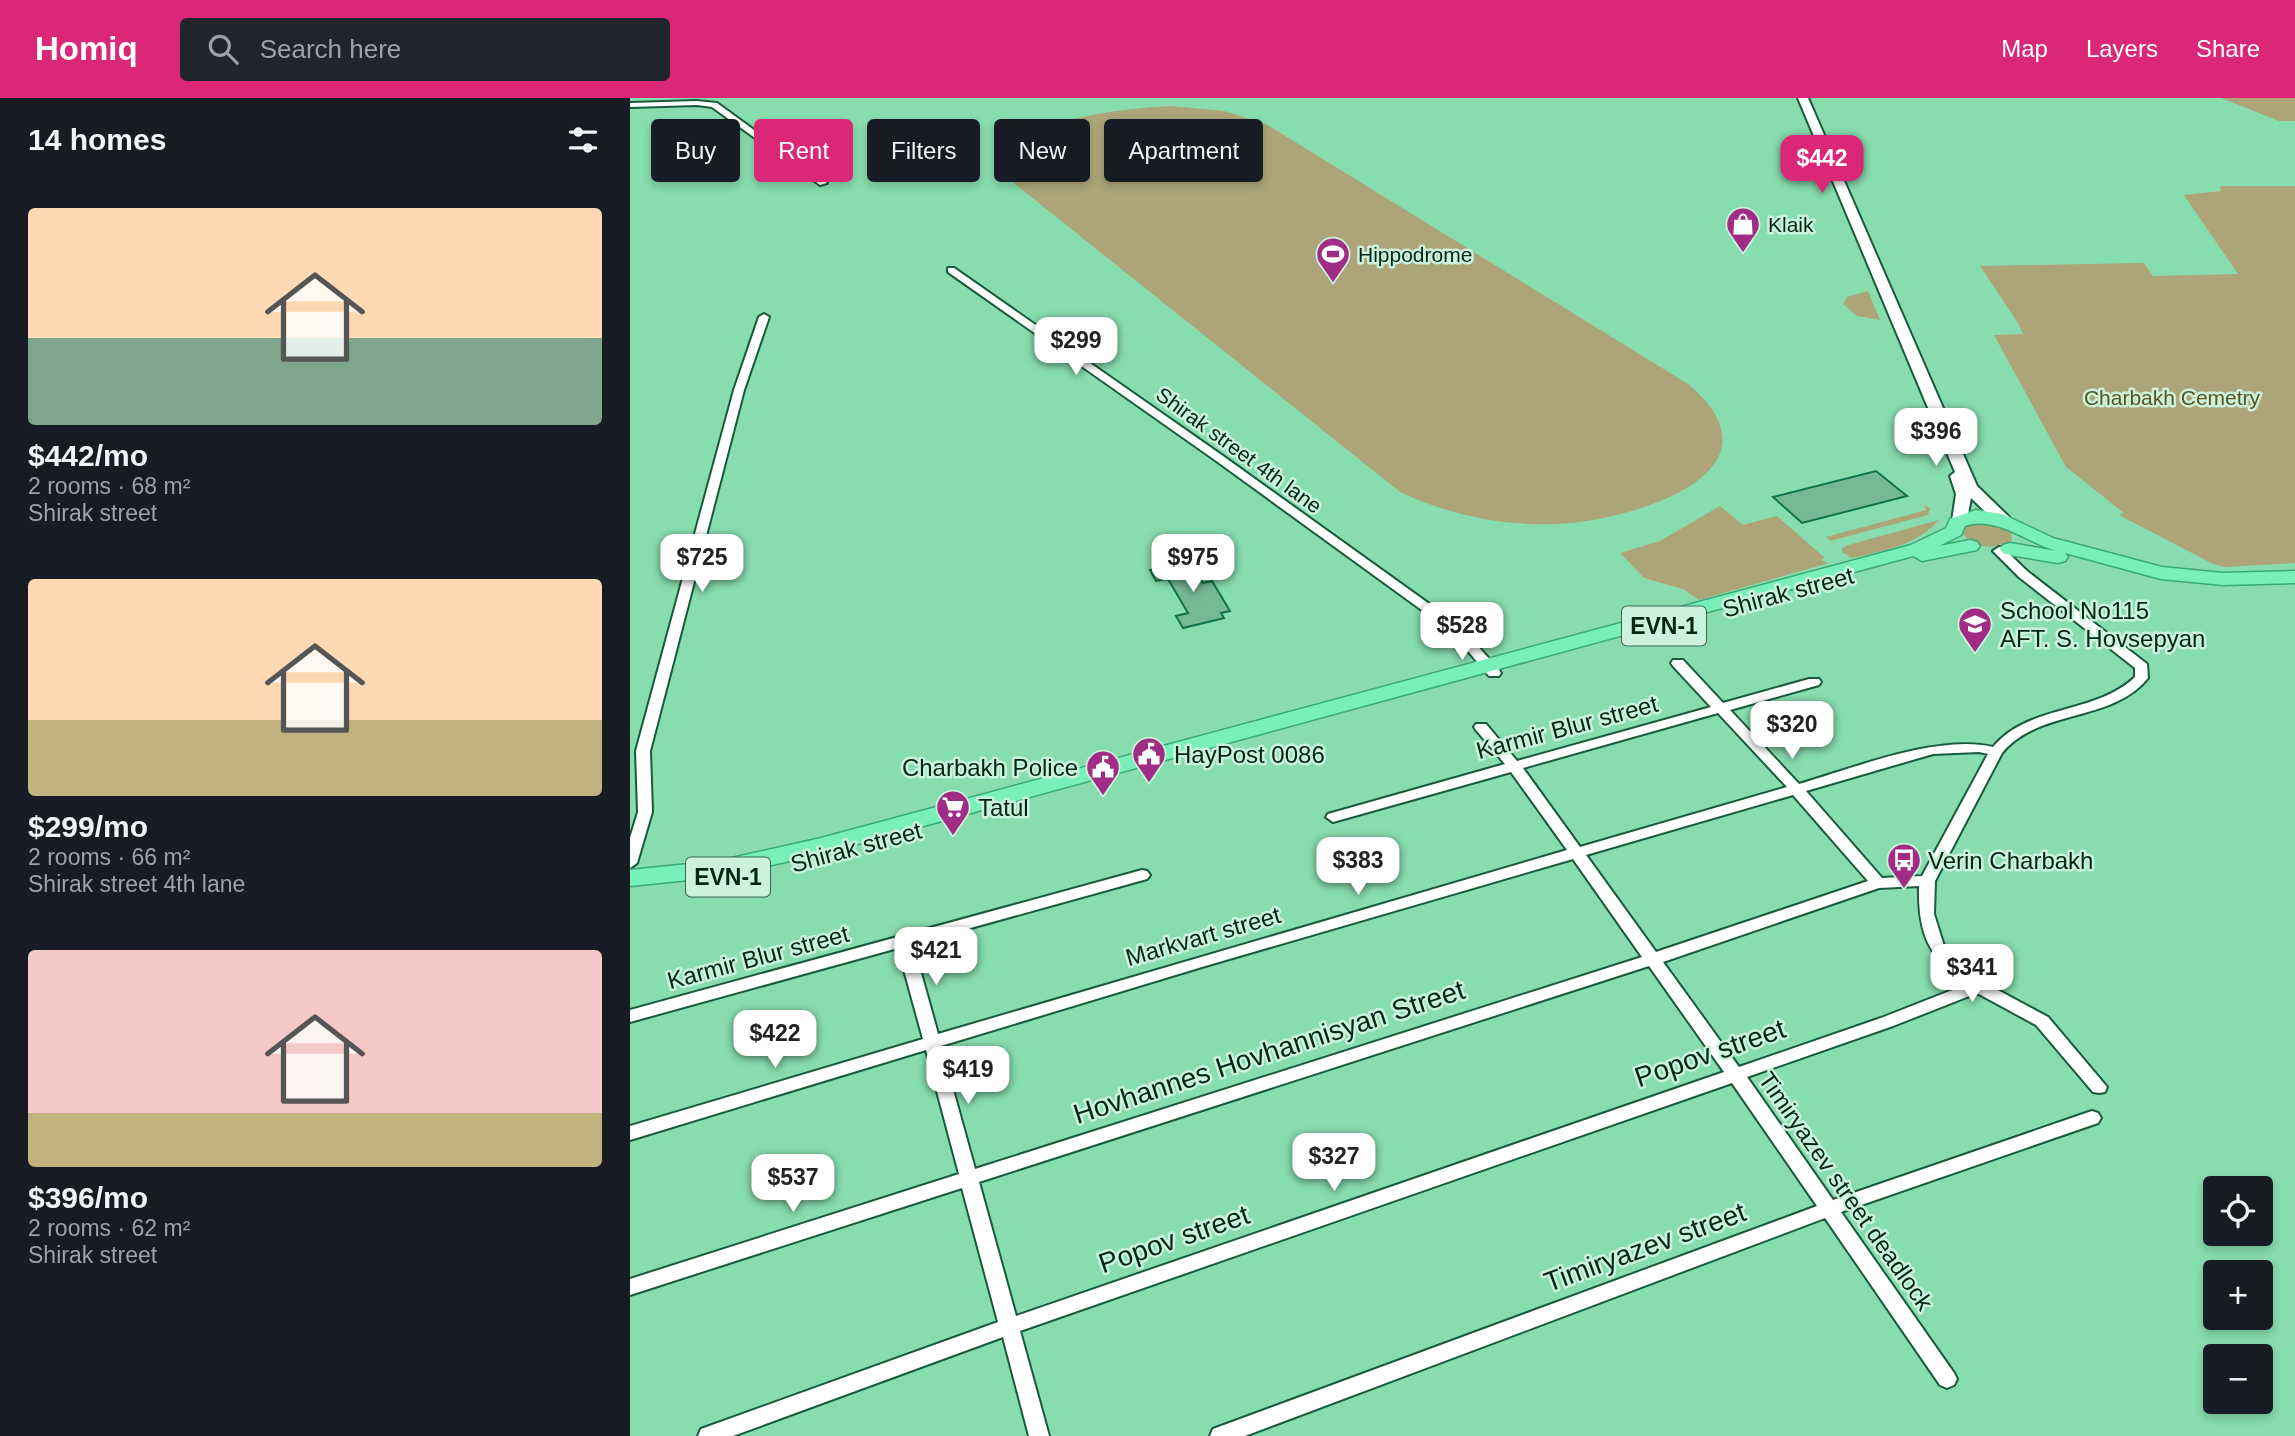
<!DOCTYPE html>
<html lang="en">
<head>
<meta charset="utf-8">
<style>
  :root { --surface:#171b24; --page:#20242c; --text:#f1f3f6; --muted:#9ea1a6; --accent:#db2777 }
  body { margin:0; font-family:Arial,sans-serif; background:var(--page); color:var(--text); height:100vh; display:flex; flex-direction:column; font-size:26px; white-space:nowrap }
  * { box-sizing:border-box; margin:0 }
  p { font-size:23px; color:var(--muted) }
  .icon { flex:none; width:38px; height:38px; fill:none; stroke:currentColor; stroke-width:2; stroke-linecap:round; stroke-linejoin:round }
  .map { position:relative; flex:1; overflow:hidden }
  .sheet { display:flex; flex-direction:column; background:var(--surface); width:630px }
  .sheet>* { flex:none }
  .guide { position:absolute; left:21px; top:21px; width:665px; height:63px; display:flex; gap:14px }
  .buttons { position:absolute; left:1573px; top:1078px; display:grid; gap:14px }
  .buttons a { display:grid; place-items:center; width:70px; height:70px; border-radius:7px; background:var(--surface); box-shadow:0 4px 10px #0003; font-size:35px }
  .price { position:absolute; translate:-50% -60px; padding:0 16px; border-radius:14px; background:#fff; color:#222; font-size:23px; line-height:46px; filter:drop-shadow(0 2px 4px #0008) }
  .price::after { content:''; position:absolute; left:50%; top:42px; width:21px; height:16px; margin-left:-10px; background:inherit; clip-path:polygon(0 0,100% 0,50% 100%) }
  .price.on { background:var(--accent); color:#fff }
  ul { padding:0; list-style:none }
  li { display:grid; align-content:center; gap:14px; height:371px; padding:0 28px }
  li span { display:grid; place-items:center; height:217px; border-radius:7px; color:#555 }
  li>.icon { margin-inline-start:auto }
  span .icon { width:126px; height:126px; fill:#fffc; stroke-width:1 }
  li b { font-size:30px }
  h2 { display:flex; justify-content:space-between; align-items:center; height:84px; padding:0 28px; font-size:30px }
  .tag { padding:0 24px; border-radius:7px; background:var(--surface); box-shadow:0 4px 10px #0003; font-size:24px; line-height:63px }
  .tag.on { background:var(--accent); color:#fff }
  header { display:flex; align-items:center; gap:42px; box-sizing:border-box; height:98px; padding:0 35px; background:var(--accent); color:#fff }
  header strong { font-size:33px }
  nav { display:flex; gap:38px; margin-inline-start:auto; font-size:24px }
  .search { width:490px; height:63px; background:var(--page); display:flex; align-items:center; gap:18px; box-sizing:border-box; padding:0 24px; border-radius:7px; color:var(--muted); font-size:26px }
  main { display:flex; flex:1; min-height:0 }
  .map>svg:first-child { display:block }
  .green { fill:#ada579 }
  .building { fill:#76ba94; stroke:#13734a; stroke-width:2 }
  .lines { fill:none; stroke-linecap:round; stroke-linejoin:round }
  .minor-casing { stroke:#175b3c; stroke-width:4 }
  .secondary-casing { stroke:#175b3c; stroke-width:4 }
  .trunk-casing { stroke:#39a873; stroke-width:3 }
  .minor { fill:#fff; fill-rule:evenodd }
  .secondary { fill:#fff; fill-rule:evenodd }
  .trunk { fill:#78f0b7; fill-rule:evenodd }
  .labels { text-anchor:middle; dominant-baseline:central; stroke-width:5; stroke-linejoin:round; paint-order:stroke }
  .far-poi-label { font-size:21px; fill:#022716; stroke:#cbf3db; text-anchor:start }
  .far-park-label { font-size:21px; fill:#5c5320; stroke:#cbf3db }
  .far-street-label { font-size:21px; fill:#022716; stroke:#cbf3db }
  .shield { fill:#cbf3db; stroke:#3e6451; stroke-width:2 }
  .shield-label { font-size:23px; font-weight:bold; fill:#022716 }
  .street-label { font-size:24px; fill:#022716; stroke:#cbf3db }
  .poi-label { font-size:24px; fill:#022716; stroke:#cbf3db; text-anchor:start }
  .near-street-label { font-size:28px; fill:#022716; stroke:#cbf3db }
</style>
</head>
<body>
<header>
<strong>Homiq</strong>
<div class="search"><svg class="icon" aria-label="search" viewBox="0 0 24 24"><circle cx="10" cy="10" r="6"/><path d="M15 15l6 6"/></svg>Search here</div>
<nav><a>Map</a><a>Layers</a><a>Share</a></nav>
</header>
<main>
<section class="sheet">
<h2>14 homes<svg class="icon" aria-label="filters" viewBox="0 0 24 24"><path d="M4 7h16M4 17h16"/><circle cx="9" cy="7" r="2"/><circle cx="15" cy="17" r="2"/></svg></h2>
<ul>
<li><span style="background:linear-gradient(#ffd9b3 60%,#7fa58c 0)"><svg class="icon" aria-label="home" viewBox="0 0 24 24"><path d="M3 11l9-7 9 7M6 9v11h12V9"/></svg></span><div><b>$442/mo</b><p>2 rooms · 68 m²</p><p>Shirak street</p></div></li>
<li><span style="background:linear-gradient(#ffd9b3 65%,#c2b280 0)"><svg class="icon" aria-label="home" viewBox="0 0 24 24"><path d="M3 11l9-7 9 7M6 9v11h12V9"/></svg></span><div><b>$299/mo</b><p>2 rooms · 66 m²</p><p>Shirak street 4th lane</p></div></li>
<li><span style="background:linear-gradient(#f6c9c9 75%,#c2b280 0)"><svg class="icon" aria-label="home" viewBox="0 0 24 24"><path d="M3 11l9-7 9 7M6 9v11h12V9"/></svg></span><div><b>$396/mo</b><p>2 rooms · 62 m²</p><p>Shirak street</p></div></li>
</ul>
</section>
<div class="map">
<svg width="1665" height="1338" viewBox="0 0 1665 1338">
  <rect width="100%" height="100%" fill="#88ddae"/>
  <path class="green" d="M1591,0H1665V23H1649Z
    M541,8L594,13L636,26L1058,286C1165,376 996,424 926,426C870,428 820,417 770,394L385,86C340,23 508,9 541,8Z
    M1590,88H1665V465L1595,469L1583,466L1489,417L1494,415L1436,369L1364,237L1393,236L1388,225L1350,168L1514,165L1523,178L1608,176L1554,97L1591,93Z
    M1238,193L1250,222L1227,218L1213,206L1217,199Z
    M1294,407L1300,410L1298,417L1200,443L1196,439L1296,412Z
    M1090,408L1113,427L1147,418L1195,460L1191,462L1199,465L1069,502L1053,491L1014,480L990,455L1030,443Z
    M1309,422C1286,448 1255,452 1222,460L1212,454V450L1218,447Z
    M1346,423L1377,430L1381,434L1382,442C1368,453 1337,451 1332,432L1335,428Z"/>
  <path class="building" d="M1246,373L1277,398L1172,425L1143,399Z
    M559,463L573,485L582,483L600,513L591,515L594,520L553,530L546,518L558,515L538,481L526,483L520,472Z"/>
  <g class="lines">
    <g class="minor-casing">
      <path id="minor" d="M67,3L87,5L197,85L190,87L82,9L67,7L0,9V5Z
        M318,170H324L593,358L830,528L869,572L871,575L869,578H859L822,534L585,362L318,174Z
        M134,216L139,219L114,292L20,653L22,714L7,765L0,770V740L8,714L6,653L104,292L129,219Z
        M1369,449L1373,450L1397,473L1517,566L1518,580C1482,625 1409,610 1372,655L1305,783L1304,816L1314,848L1328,864L1353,884L1418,919L1477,989L1475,994L1469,995L1463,994L1406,927L1347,895L1263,928L1117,979L1203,1102L1456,1015L1462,1013L1468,1015L1471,1020L1468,1025L1211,1114L1324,1275L1327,1281L1324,1287L1317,1290L1310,1287L1195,1120L615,1338H580L583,1331L1187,1108L1102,985L390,1233L419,1338H399L373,1239L103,1338H68L71,1331L368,1224L332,1090L0,1197V1181L329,1076L296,952L0,1042V1028L293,941L268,850L0,924V912L512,772L517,773L520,777L517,781L283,846L308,936L937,752L881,674L703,724L696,719L698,716L875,666L846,632L844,629L846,626H856L887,663L1081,609L1043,568L1041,565L1043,562H1053L1093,605L1179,581H1189L1191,584L1189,587L1100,612L1169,686C1224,670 1308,636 1363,649C1398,606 1465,617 1505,579V570L1389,479L1363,453ZM1088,615L1157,689L950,749L893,670ZM1349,654L1358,656L1292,778L1252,780L1176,693L1303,656ZM1163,697L1238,783L1026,854L956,757ZM943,761L1012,859L345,1071L311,948L572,869ZM1289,788C1288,836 1298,857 1335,887L1251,920L1109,969L1033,864L1249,790ZM1019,868L1094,974L386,1218L349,1084Z"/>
    </g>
    <g class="secondary-casing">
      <path id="secondary" d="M1168,0H1178L1347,388L1379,419L1381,422L1379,425H1367L1341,400L1336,426L1330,428L1322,423L1326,396L1320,378L1325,374Z"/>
    </g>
    <g class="trunk-casing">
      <path id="trunk" d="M1346,412L1372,416L1423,440L1532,469L1593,475L1665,473V485L1593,487L1531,481L1435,455L1438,459L1435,463L1428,465L1380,457L1373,455L1370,451L1373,447L1380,445L1427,453C1397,445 1366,417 1335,428L1331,437L1309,448L1340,442L1347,444L1350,448L1347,452L1292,463L1283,458L191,756L88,779L0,788V772L88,763L191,740L1281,447L1316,430L1320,421Z"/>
    </g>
    <use href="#minor" class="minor"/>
    <use href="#secondary" class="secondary"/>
    <use href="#trunk" class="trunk"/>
  </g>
  <defs>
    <g id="shop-pin" transform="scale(1.75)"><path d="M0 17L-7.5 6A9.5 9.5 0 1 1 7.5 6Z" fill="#a12c86" stroke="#cbf3db"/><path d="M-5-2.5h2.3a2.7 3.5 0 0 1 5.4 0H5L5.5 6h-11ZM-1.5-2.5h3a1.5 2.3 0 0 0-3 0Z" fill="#fff"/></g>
    <g id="stadium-pin" transform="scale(1.75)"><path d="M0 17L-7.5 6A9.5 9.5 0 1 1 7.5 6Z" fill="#a12c86" stroke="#cbf3db"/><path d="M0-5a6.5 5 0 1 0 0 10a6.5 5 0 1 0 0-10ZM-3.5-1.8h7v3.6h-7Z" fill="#fff"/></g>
    <g id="school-pin" transform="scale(1.75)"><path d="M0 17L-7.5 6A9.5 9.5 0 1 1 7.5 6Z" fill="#a12c86" stroke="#cbf3db"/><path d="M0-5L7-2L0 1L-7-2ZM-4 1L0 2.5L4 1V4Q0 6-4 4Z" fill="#fff"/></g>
    <g id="civic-pin" transform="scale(1.75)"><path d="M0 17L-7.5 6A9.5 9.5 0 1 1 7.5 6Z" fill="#a12c86" stroke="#cbf3db"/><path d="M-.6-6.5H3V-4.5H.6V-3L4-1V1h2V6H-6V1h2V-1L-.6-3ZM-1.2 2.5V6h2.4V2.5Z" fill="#fff"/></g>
    <g id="supermarket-pin" transform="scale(1.75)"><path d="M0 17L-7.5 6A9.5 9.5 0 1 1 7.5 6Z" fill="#a12c86" stroke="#cbf3db"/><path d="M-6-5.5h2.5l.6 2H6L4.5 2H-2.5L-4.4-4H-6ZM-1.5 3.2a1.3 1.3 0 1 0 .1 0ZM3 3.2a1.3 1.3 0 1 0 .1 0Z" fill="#fff"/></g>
    <g id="bus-pin" transform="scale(1.75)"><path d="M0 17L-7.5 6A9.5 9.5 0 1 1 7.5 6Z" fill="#a12c86" stroke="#cbf3db"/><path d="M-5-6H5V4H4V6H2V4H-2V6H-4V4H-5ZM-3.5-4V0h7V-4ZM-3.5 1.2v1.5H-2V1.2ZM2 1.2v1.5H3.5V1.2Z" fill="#fff"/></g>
  </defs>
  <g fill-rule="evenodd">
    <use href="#shop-pin" x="1113" y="126"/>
    <use href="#stadium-pin" x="703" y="156"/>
    <use href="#school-pin" x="1345" y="526"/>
    <use href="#civic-pin" x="519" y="656"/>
    <use href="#civic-pin" x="473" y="669"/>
    <use href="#supermarket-pin" x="323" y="709"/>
    <use href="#bus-pin" x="1274" y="762"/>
  </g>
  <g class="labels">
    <g class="far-poi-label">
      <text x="1138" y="126">Klaik</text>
      <text x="728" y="156">Hippodrome</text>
    </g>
    <g class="far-park-label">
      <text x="1542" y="299">Charbakh Cemetry</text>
    </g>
    <g class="far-street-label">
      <text transform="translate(609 352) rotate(36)">Shirak street 4th lane</text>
    </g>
    <g class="shield">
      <rect x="992" y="508.5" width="84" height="39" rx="5"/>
      <rect x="56" y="759.5" width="84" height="39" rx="5"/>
    </g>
    <g class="shield-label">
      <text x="1034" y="528">EVN-1</text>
      <text x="98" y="779">EVN-1</text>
    </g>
    <g class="street-label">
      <text transform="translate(1158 494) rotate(-15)">Shirak street</text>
      <text transform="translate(937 629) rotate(-15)">Karmir Blur street</text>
      <text transform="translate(226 749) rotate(-15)">Shirak street</text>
      <text transform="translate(573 838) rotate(-16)">Markvart street</text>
      <text transform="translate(128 859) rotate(-15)">Karmir Blur street</text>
      <text transform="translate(1216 1093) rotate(55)">Timiryazev street deadlock</text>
    </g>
    <g class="poi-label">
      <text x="1370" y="512">School No115<tspan x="1370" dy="28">AFT. S. Hovsepyan</tspan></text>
      <text x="544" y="656">HayPost 0086</text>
      <text x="448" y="669" text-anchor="end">Charbakh Police</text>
      <text x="348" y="709">Tatul</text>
      <text x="1298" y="762">Verin Charbakh</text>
    </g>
    <g class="near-street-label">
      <text transform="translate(639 954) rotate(-18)">Hovhannes Hovhannisyan Street</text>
      <text transform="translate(1080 955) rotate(-19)">Popov street</text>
      <text transform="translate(544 1141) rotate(-19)">Popov street</text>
      <text transform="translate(1015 1149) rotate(-20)">Timiryazev street</text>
    </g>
  </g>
</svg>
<div class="buttons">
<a><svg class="icon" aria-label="locate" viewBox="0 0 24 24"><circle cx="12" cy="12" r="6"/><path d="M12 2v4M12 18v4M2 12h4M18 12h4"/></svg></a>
<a>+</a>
<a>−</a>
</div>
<b class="price on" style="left:1192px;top:97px">$442</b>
<b class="price" style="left:446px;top:279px">$299</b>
<b class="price" style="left:1306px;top:370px">$396</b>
<b class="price" style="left:72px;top:496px">$725</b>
<b class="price" style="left:563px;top:496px">$975</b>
<b class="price" style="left:832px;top:564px">$528</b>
<b class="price" style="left:1162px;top:663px">$320</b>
<b class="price" style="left:728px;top:799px">$383</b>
<b class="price" style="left:306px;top:889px">$421</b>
<b class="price" style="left:1342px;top:906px">$341</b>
<b class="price" style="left:145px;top:972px">$422</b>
<b class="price" style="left:338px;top:1008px">$419</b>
<b class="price" style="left:704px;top:1095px">$327</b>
<b class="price" style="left:163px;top:1116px">$537</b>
<div class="guide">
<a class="tag">Buy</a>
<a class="tag on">Rent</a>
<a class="tag">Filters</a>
<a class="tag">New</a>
<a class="tag">Apartment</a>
</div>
</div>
</main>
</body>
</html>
